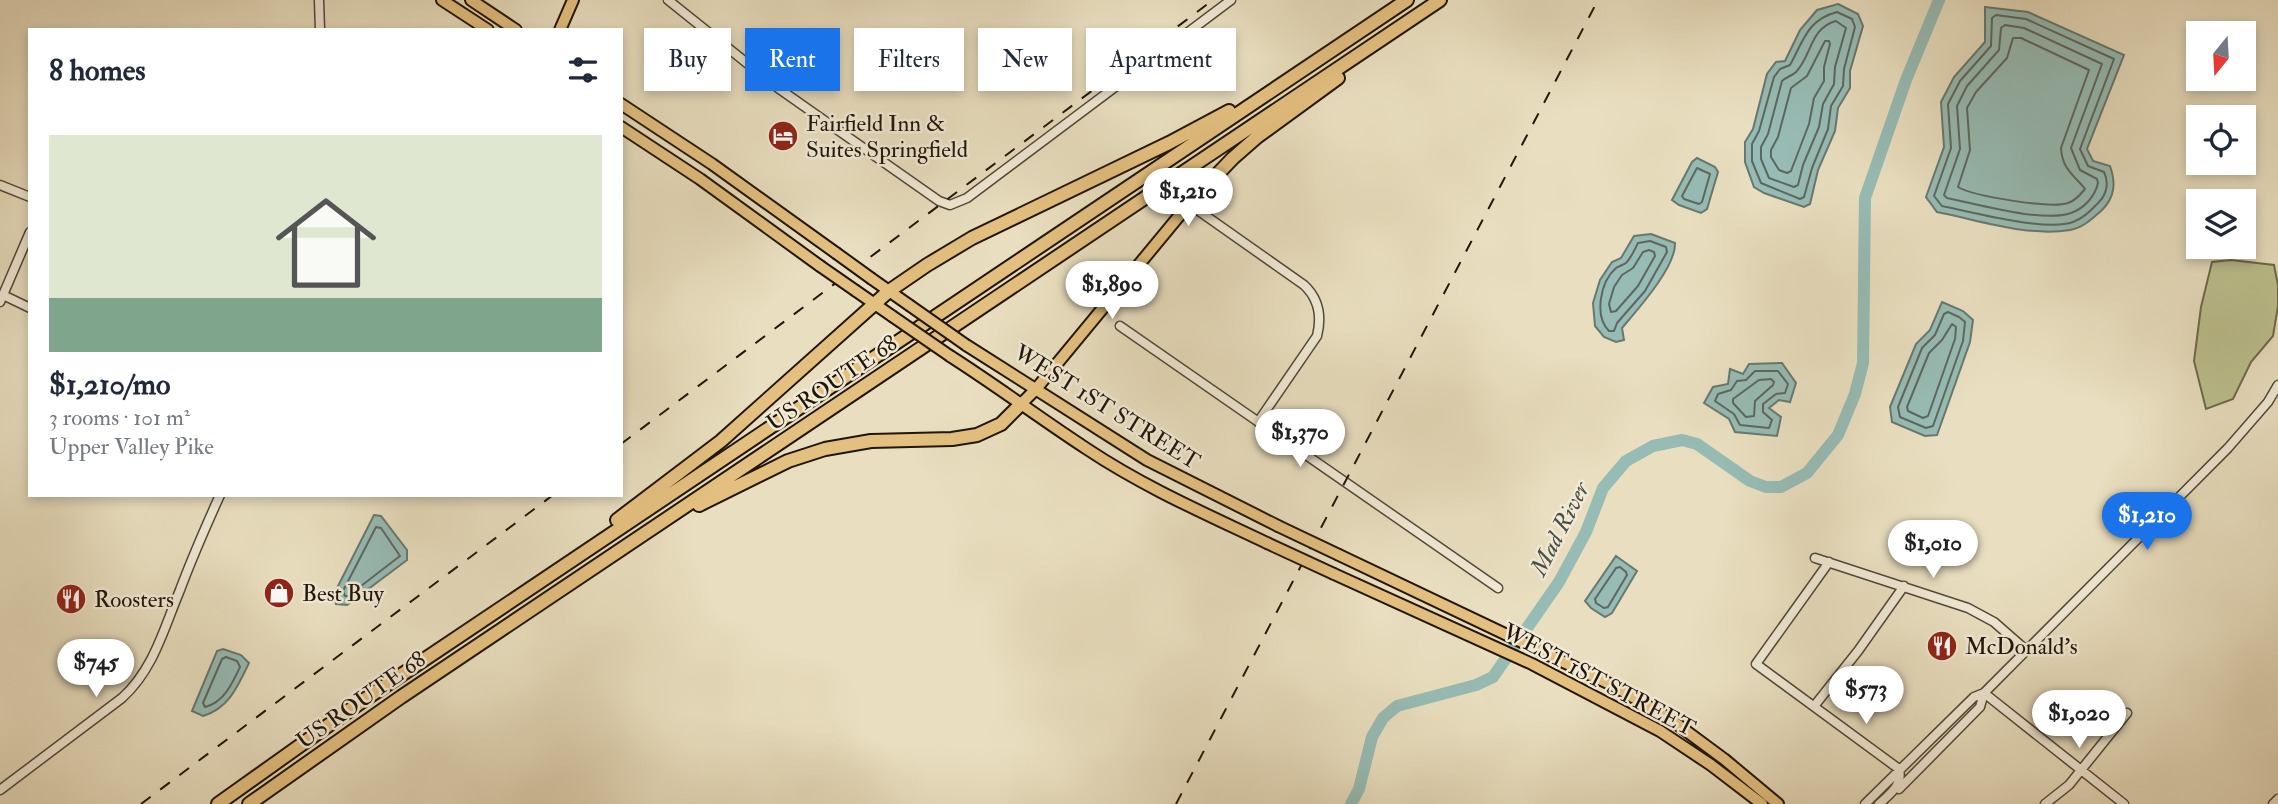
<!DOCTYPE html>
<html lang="en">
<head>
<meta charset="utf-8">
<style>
  :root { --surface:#fff; --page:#f6f6f7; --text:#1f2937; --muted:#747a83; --accent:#1a73e8 }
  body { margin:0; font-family:"IM FELL Double Pica",serif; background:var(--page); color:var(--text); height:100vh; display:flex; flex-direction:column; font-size:26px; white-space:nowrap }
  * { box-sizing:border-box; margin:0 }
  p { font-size:23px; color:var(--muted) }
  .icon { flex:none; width:38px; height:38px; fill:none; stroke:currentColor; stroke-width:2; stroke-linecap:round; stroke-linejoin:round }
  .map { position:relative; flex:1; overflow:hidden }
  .drawer { position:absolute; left:28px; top:28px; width:595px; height:469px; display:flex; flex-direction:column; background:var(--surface); border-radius:0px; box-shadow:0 4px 10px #0003 }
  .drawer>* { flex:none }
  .top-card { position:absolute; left:644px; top:28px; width:665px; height:63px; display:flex; gap:14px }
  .needle { width:46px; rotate:198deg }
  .buttons { position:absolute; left:2186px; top:21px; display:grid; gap:14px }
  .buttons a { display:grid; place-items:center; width:70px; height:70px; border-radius:0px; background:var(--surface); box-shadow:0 4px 10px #0003; font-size:35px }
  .price { position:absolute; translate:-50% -60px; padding:0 16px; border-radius:24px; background:#fff; color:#222; font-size:23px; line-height:46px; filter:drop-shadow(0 2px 4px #0008) }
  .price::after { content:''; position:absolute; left:50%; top:42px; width:21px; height:16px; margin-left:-10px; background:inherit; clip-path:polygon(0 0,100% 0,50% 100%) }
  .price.on { background:var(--accent); color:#fff }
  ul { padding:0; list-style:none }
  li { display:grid; align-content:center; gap:14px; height:371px; padding:0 21px }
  li span { display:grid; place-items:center; height:217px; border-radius:0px; color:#555 }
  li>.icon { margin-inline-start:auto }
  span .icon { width:126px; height:126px; fill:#fffc; stroke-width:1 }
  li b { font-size:30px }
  h2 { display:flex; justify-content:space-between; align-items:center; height:84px; padding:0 21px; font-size:30px }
  .tag { padding:0 24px; border-radius:0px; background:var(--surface); box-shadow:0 4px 10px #0003; font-size:24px; line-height:63px }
  .tag.on { background:var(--accent); color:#fff }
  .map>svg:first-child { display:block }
  .green { fill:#bcc08e; stroke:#6e6a4c; stroke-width:2 }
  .water { fill:#97bcb5; stroke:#677970; stroke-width:2 }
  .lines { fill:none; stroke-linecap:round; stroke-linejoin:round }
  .shore { stroke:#5c685f; stroke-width:2 }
  .river { stroke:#97bcb5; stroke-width:12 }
  .minor-casing { stroke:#524837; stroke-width:11 }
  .major-casing { stroke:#201509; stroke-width:14 }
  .highway-casing { stroke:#201509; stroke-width:16 }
  .minor { stroke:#f1ead6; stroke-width:8 }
  .major { stroke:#e4c080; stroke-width:10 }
  .highway { stroke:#e4c080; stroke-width:12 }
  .rail { stroke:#201509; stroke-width:2; stroke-dasharray:12 12; stroke-linecap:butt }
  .major-bridge-casing { stroke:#201509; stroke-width:14; stroke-linecap:butt }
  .major-bridge { stroke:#e4c080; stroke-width:10 }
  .labels { text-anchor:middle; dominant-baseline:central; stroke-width:5; stroke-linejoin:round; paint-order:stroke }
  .poi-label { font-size:23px; fill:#201509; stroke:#f1ead6; text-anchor:start }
  .street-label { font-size:23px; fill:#201509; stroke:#f1ead6 }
  .water-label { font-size:24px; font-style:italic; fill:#4a4f45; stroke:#f1ead6 }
</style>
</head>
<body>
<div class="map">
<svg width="2278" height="804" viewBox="0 0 2278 804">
  <rect width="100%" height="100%" fill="#e9dfc0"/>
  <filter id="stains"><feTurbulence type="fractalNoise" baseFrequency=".00286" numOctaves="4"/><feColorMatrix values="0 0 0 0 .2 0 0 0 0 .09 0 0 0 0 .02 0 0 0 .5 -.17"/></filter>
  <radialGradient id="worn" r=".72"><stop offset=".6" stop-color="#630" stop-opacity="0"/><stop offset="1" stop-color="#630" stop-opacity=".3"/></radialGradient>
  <path class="green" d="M2231,260L2274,265L2278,285V306L2273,336L2251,362L2233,399L2206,409L2194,361L2201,307L2212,262Z"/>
  <path class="water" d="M1838,4L1858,14L1863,26L1850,71V88L1838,108L1835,131L1818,170L1810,204L1804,207L1764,193L1754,187L1745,162V142L1753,129L1767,74L1776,62L1785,61L1800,30L1817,10Z
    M1985,7L2028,12L2124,55L2087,149L2093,161L2110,166C2116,183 2115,197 2102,210C2093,218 2083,228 2070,230C2027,237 1979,220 1937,212L1926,197L1944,147L1941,102L1954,77L1985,42Z
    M1697,158L1715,167L1718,172L1707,209L1701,213L1679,205L1672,200L1692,162Z
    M1651,234L1675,243C1676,267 1638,309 1622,328L1624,340L1616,342L1604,337L1595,326L1593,303L1600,280L1612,262L1621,258L1634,236Z
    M1942,302L1963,311L1973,320L1970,342L1937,435L1925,436L1892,422L1890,407L1916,344L1930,330Z
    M1782,363L1796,383L1790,402L1779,400L1769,408L1781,417L1777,436L1735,432L1729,419L1704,403L1713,387L1728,384L1730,369L1743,374L1749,364Z
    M374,515L381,516L407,550V560L347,605L336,604L334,594Z
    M1616,556L1637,571L1612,613L1605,617L1591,608L1585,601Z
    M223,649L241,655L249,663C238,686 229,708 203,716L192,711L217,651Z"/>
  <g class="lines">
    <path class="shore" d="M1837,12L1852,19L1855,27L1844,69L1843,86L1831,106L1828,129L1812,168L1804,197L1800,199L1761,183L1752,161V144L1759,131L1774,77L1780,69L1790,65C1804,40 1807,20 1837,12Z
      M1996,15L2026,19L2114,59L2080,149L2088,166L2104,172C2109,182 2107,194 2099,202C2091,210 2084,218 2073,222C2046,232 1972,212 1942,206L1934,196L1951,148L1948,104L1960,81L1991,46L1992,18Z
      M1836,21L1846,28L1835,67L1834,84L1823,104L1819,127L1803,165L1798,185L1794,187L1769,178L1761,159V147L1768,134L1782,81C1786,77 1792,76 1796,72C1812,55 1810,28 1836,21Z
      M2005,25L2024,28L2102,64L2071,148L2080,170L2097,179L2098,183C2095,196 2085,208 2071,213C2043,223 1977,204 1947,198L1944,195L1960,149L1957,106L1967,86L1999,50L2001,28Z
      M2013,38H2021L2089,70L2061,148C2062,169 2074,175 2085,189C2080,195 2075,201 2068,203C2050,209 1973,196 1958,187L1970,150L1967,108L1976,92L2007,58Z
      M1825,41H1829L1830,44L1824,67V81L1814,98L1809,124L1791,171L1787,173L1779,170L1771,157V150L1778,137L1791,88L1807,76Z
      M1697,168L1710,174L1702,202L1699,204L1684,199L1682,196Z
      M1650,241L1666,247L1667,252L1645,291L1617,323L1614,331H1609C1594,316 1600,282 1616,268C1619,266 1623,265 1626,263C1631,258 1635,249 1638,243Z
      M1649,250L1654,252L1655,256L1638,286L1616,311L1611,312L1609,304L1614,287L1622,275L1633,268L1643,252Z
      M1948,312L1959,317L1965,322L1963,341L1933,426L1926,428L1900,417L1898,407L1922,348L1935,335L1944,314Z
      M1952,324L1956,327L1955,339L1928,416L1923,418L1908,411L1907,407L1929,353L1942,340Z
      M1755,371H1778L1788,384L1785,393L1776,394L1763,404V412L1772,420L1769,428L1740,425L1734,414L1715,401L1718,394L1731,390L1737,381L1746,380Z
      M1771,379L1774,382L1773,385L1755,401L1754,416L1746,417L1733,403V399L1759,380Z
      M376,527L381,528L400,556L348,596H345L343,591Z
      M1620,567L1626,572L1627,575L1608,607L1604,608L1596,603L1595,599L1616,568Z
      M226,657L237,661L240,667C232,684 224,702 205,707L203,703L222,659Z"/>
    <path class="river" d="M1351,804L1359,789L1372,737L1383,718L1397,706L1476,685L1493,677L1559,582L1586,532L1603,488L1626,461L1653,446L1682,440L1697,444L1750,481L1766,487H1781L1807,473L1838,435L1855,394L1863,363L1865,198L1906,80L1939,0"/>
    <g class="minor-casing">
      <path id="minor" d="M319,0L320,30
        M668,0L778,88L939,201L950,205L967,198L1231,0
        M0,185L30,197
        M1189,204L1304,285C1319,299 1322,316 1317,336L1258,422
        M3,295L30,308
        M0,302L30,232
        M1120,326L1498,588
        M1815,558L1968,608L1994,622L2026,650
        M1829,562L1756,664L1899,769C1903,785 1890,794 1879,804
        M1984,693L2124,804
        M1815,705L1858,651L1904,586
        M1899,789L1980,707L1984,693
        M0,790L122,698C154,669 164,628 180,590C192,558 206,526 220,495
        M1865,804L1974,697L1984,693L2228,448L2268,402L2278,385
        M2045,804L2069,785L2127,713
        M2273,804L2278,799"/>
    </g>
    <g class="major-casing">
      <path id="major" d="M442,0L488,30
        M471,0L516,30
        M560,30L573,0
        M621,104L712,164L836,253
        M621,127L700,179L820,266
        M872,279L909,305
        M856,291L892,316
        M966,345L1147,460L1278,526
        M950,356C997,386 1041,419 1087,449C1144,487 1206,514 1267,543
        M1022,403L1036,389L1189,204
        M1339,555L1614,686L1670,719L1724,759L1778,804
        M1334,574L1532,664L1660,731L1711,765L1762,804"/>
    </g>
    <g class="highway-casing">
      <path id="highway" d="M1189,204L1233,158L1257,137L1338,78
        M699,505L788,461L825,449L871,441L952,439L977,435L1001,424L1022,403
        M617,520L721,441L889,291L927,265L972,238L1169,143L1229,111
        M218,804L364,700L1407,0
        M249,804L401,697L1440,0"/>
    </g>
    <use href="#minor" class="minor"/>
    <use href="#major" class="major"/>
    <use href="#highway" class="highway"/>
    <path class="rail" d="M621,444L1213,0
      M141,804L553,495
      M1176,804L1598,0"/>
    <g class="major-bridge-casing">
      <path id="major-bridge" d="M836,253L872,279
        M820,266L856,291
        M909,305L966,345
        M892,316L950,356
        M1278,526L1339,555
        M1267,543L1334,574"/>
    </g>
    <use href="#major-bridge" class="major-bridge"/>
  </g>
  <defs>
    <g id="hotel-disc" transform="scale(1.575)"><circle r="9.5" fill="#8f2418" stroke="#f1ead6"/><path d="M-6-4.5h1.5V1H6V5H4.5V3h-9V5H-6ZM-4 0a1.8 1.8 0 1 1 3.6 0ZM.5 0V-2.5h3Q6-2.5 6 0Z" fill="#fff"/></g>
    <g id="shop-disc" transform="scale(1.575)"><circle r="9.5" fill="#8f2418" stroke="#f1ead6"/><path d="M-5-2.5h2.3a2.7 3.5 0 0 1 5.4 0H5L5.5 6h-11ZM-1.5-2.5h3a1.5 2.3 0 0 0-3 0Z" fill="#fff"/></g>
    <g id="restaurant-disc" transform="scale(1.575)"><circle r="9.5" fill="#8f2418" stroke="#f1ead6"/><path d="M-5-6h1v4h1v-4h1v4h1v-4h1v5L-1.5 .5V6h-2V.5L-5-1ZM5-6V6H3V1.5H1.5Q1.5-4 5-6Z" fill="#fff"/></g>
  </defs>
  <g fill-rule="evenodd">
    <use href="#hotel-disc" x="783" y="136"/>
    <use href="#shop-disc" x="279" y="593"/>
    <use href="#restaurant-disc" x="71" y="599"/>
    <use href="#restaurant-disc" x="1942" y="646"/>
  </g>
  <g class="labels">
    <g class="poi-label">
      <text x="806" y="123">Fairfield Inn &amp;<tspan x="806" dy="26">Suites Springfield</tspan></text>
      <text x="302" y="593">Best Buy</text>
      <text x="94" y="599">Roosters</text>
      <text x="1965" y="646">McDonald's</text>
    </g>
    <g class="street-label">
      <text transform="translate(832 383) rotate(-34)">US ROUTE 68</text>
      <text transform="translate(1107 407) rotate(32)">WEST 1ST STREET</text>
      <text transform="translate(1599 680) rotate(28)">WEST 1ST STREET</text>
      <text transform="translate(361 700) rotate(-35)">US ROUTE 68</text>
    </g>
    <g class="water-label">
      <text transform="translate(1560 529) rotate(-63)">Mad River</text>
    </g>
  </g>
  <rect width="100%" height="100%" filter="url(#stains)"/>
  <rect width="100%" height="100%" fill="url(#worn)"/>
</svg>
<div class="buttons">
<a><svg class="needle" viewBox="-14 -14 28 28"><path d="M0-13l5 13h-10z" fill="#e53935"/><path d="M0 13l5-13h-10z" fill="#747a83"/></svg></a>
<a><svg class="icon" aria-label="locate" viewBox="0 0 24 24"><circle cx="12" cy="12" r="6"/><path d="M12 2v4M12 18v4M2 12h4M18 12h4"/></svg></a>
<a><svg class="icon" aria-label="layers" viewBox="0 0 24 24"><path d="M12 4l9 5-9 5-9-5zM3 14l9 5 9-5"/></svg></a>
</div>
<b class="price" style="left:1188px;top:228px">$1,210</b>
<b class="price" style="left:1112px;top:321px">$1,890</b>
<b class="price" style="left:1300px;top:469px">$1,370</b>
<b class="price on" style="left:2147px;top:552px">$1,210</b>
<b class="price" style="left:1933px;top:580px">$1,010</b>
<b class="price" style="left:96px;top:699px">$745</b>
<b class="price" style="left:1866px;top:726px">$573</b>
<b class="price" style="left:2079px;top:750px">$1,020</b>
<div class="top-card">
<a class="tag">Buy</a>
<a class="tag on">Rent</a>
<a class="tag">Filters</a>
<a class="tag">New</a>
<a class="tag">Apartment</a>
</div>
<section class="drawer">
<h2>8 homes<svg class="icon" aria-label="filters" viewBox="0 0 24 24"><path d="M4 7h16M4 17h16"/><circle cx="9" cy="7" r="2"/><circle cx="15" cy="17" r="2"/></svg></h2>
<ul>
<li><span style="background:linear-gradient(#dfe7d0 75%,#7fa58c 0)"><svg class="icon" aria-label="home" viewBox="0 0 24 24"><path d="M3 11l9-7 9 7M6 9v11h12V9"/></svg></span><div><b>$1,210/mo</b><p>3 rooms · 101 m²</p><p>Upper Valley Pike</p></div></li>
</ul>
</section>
</div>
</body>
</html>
